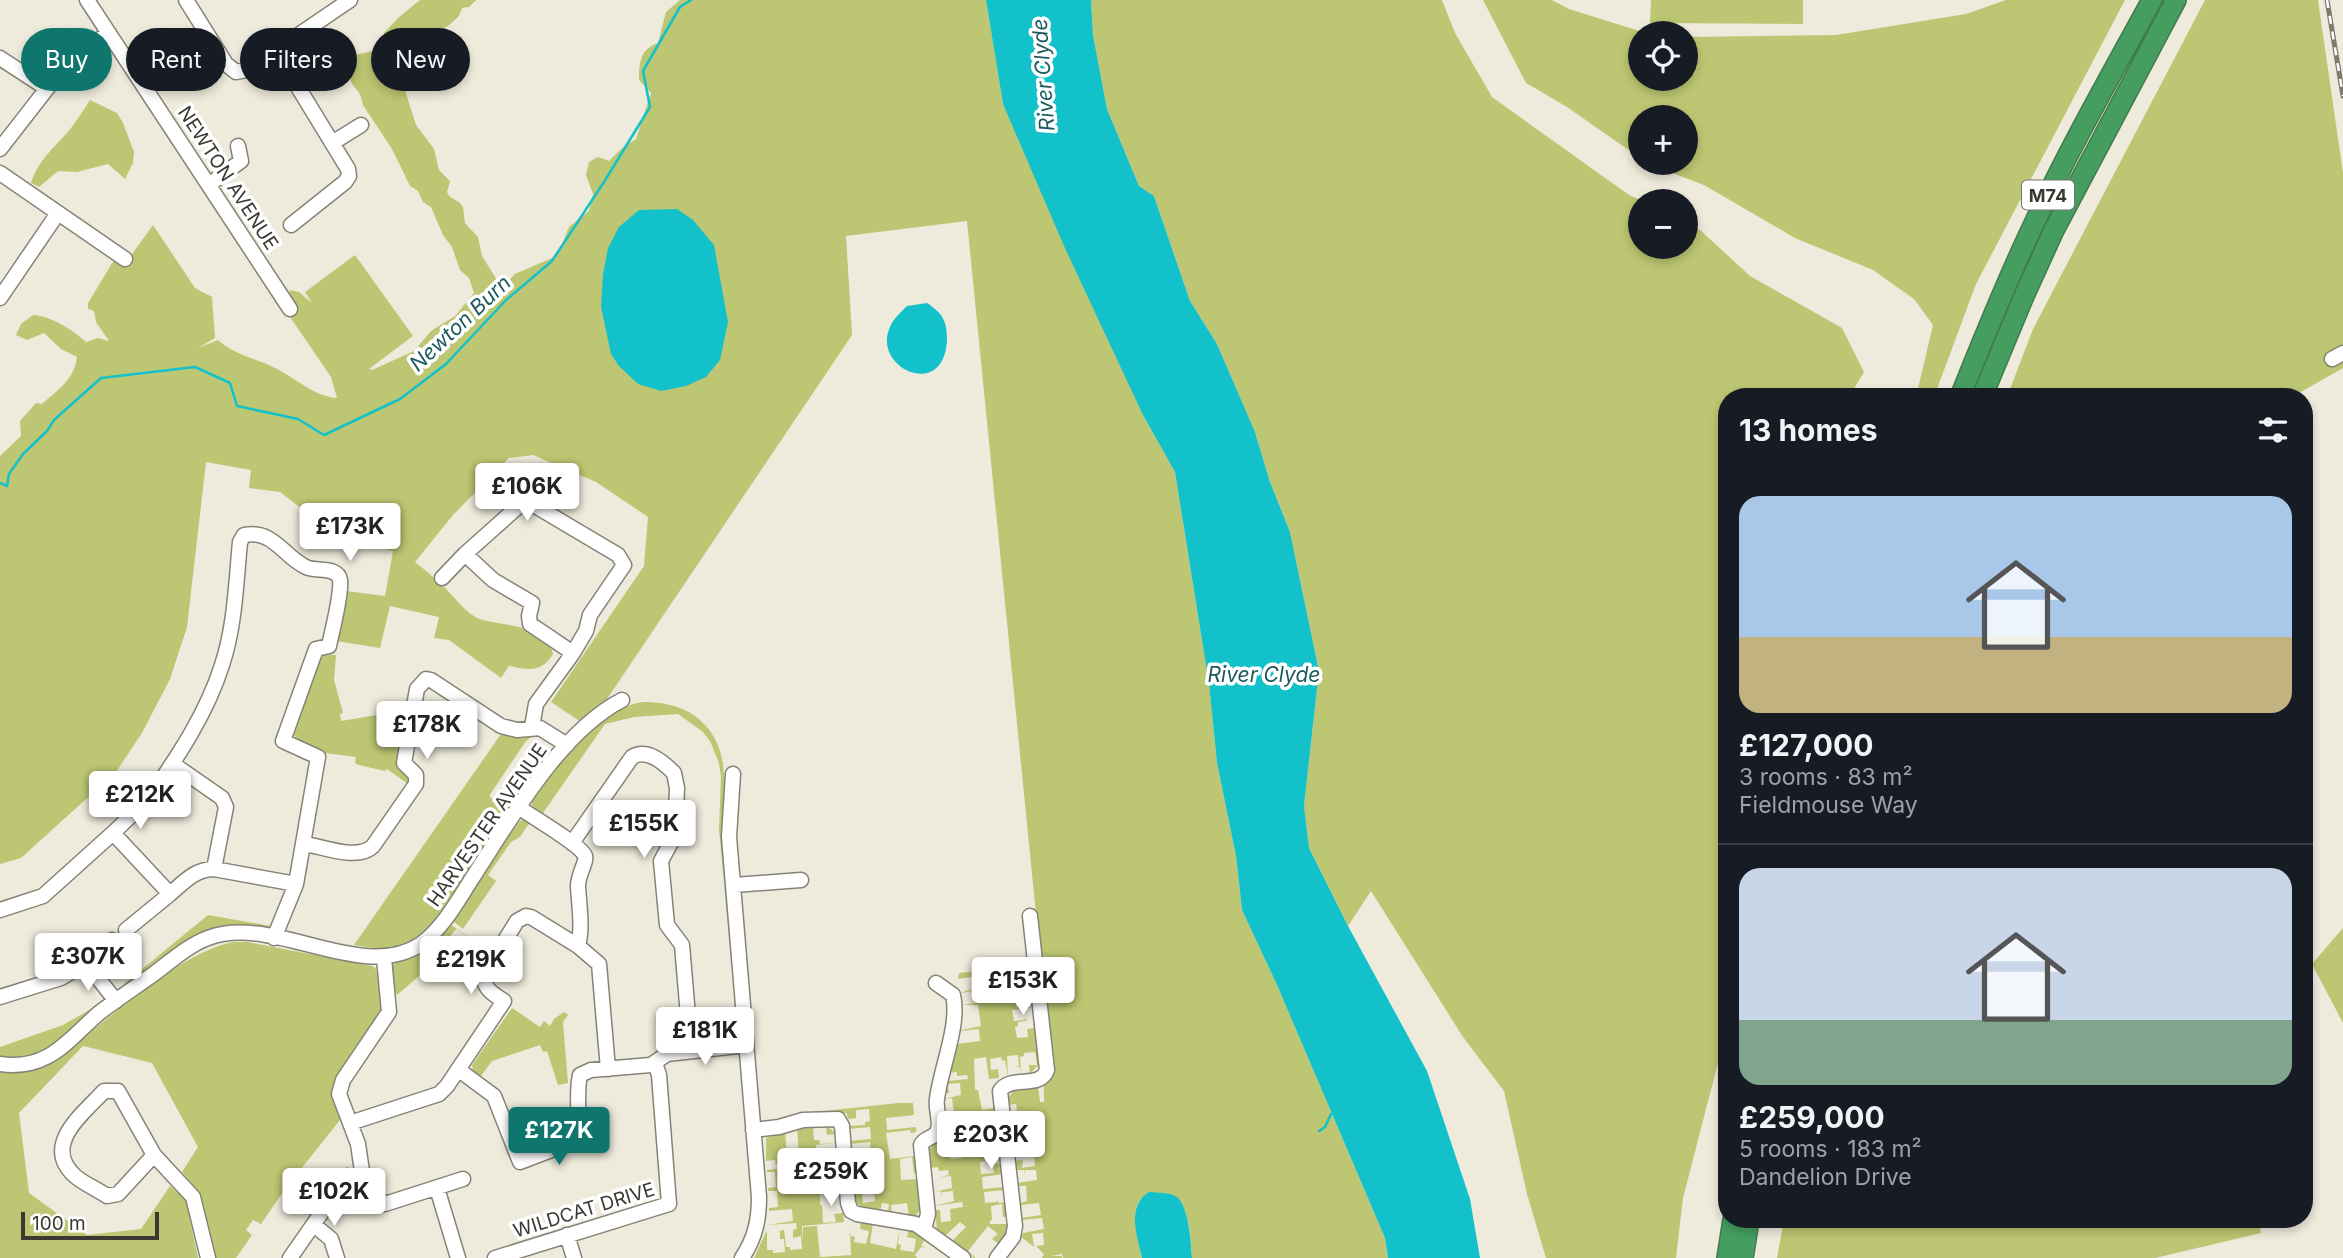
<!DOCTYPE html>
<html lang="en">
<head>
<meta charset="utf-8">
<style>
  :root { --surface:#171b24; --page:#242831; --text:#f1f3f6; --muted:#9ea1a6; --line:#363941; --accent:#0f766e }
  body { margin:0; font-family:Inter,sans-serif; background:var(--page); color:var(--text); height:100vh; display:flex; flex-direction:column; font-size:26px; white-space:nowrap }
  * { box-sizing:border-box; margin:0 }
  p { font-size:23px; color:var(--muted) }
  .icon { flex:none; width:38px; height:38px; fill:none; stroke:currentColor; stroke-width:2; stroke-linecap:round; stroke-linejoin:round }
  .map { position:relative; flex:1; overflow:hidden }
  .side { position:absolute; left:1718px; top:388px; width:595px; height:840px; display:flex; flex-direction:column; background:var(--surface); border-radius:28px; box-shadow:0 4px 10px #0003 }
  .side>* { flex:none }
  .top-card { position:absolute; left:21px; top:28px; width:665px; height:63px; display:flex; gap:14px }
  .tools { position:absolute; left:1628px; top:21px; display:grid; gap:14px }
  .tools a { display:grid; place-items:center; width:70px; height:70px; border-radius:50%; background:var(--surface); box-shadow:0 4px 10px #0003; font-size:35px }
  .scale { position:absolute; left:21px; bottom:18px; width:138px; box-sizing:border-box; padding-left:7px; border:4px solid #393832; border-top:0; font-size:19px; line-height:24px; white-space:nowrap; color:#393832; -webkit-text-stroke:5px #fff; paint-order:stroke }
  .price { position:absolute; translate:-50% -60px; padding:0 16px; border-radius:7px; background:#fff; color:#222; font-size:23px; line-height:46px; filter:drop-shadow(0 2px 4px #0008) }
  .price::after { content:''; position:absolute; left:50%; top:42px; width:21px; height:16px; margin-left:-10px; background:inherit; clip-path:polygon(0 0,100% 0,50% 100%) }
  .price.current { background:var(--accent); color:#fff }
  ul { padding:0; list-style:none }
  li { display:grid; align-content:center; gap:14px; height:371px; padding:0 21px }
  li+li { border-top:2px solid var(--line) }
  li span { display:grid; place-items:center; height:217px; border-radius:21px; color:#555 }
  li>.icon { margin-inline-start:auto }
  span .icon { width:126px; height:126px; fill:#fffc; stroke-width:1 }
  li b { font-size:30px }
  h2 { display:flex; justify-content:space-between; align-items:center; height:84px; padding:0 21px; font-size:30px }
  .chip { padding:0 24px; border-radius:32px; background:var(--surface); box-shadow:0 4px 10px #0003; font-size:24px; line-height:63px }
  .chip.current { background:var(--accent); color:#fff }
  .map>svg:first-child { display:block }
  .green { fill:#bdc672 }
  .water { fill:#13c1ca }
  .lines { fill:none; stroke-linecap:round; stroke-linejoin:round }
  .stream { stroke:#13c1ca; stroke-width:2.5 }
  .minor-casing { stroke:#868376; stroke-width:17 }
  .highway-casing { stroke:#417a4f; stroke-width:22 }
  .minor { stroke:#fff; stroke-width:14 }
  .highway { stroke:#459e5f; stroke-width:19 }
  .rail-casing { stroke:#7c7a71; stroke-width:5 }
  .rail { stroke:#fff; stroke-width:2.5; stroke-dasharray:8; stroke-linecap:butt }
  .labels { text-anchor:middle; dominant-baseline:central; stroke-width:7; stroke-linejoin:round; paint-order:stroke }
  .shield { fill:#fff; stroke:#747470; stroke-width:2 }
  .shield-label { font-size:18px; font-weight:bold; fill:#393832 }
  .street-label { font-size:19px; fill:#393832; stroke:#fff }
  .water-label { font-size:21px; font-style:italic; fill:#1d5a5e; stroke:#fff }
</style>
</head>
<body>
<div class="map">
<svg width="2343" height="1258" viewBox="0 0 2343 1258">
  <rect width="100%" height="100%" fill="#eeebdc"/>
  <path class="green" d="M420,0H476L469,7L462,8L459,16L448,26L437,31L409,57L405,65L402,81L416,125L434,149L439,170L450,181L447,192L450,197L459,202L463,207L465,223L478,237L482,256L502,288L515,274L552,258L562,244L569,227L589,211L593,194L586,175L589,162L598,157L609,161L622,148L636,139L651,93L639,80C639,63 640,49 658,43L666,12L680,0H986L1003,104L1143,415L1175,472L1209,684L1217,763L1236,856L1242,910L1277,985L1385,1238L1388,1258H1192C1191,1241 1190,1220 1182,1204C1177,1195 1169,1193 1159,1193C1123,1192 1137,1236 1142,1258H1063L1062,1254L1051,1256H1062V1258H1042L1044,1254L1036,1246L1044,1245L1043,1233L1032,1234L1034,1247L1021,1237L1023,1233L1044,1229L1042,1218L1021,1220V1218L1041,1215L1039,1203L1020,1205L1019,1203L1027,1201L1026,1186H1017V1183L1037,1180L1036,1170H1025V1174L1024,1170H1015L1014,1161L1023,1160L1022,1168L1035,1166L1034,1155H1030V1151L1014,1153L1013,1151L1035,1148L1033,1136L1012,1138V1136L1032,1133L1031,1122L1010,1123V1121L1018,1120L1016,1104L1008,1105L1007,1099L1015,1089L1038,1086L1040,1102H1044L1041,964L967,221L846,236L852,335L605,702L581,722L551,702L644,566L648,517L596,482L533,455L509,458L453,515L415,562C425,570 435,578 444,587C454,596 467,615 480,619C502,626 549,625 553,654C542,673 528,670 509,666L501,678L449,640L434,638L439,617L390,606L380,648L336,641L346,591L385,596L393,551L340,538L280,492L249,488L251,470L206,462L187,627L170,679L142,733L108,784L85,800L21,858L0,864V456L21,436L20,421L36,403L42,404C59,389 74,380 77,357L61,349L44,333L27,340L16,335L21,324L33,315C51,316 73,330 86,342L98,338L109,341L96,322L94,311L88,309V303L114,260L124,265L153,225L195,288L212,297L215,338L198,348L218,340C235,355 254,358 273,367C295,377 312,396 337,398L331,377L288,314L290,290L299,292L312,303L305,292L355,255L413,336L369,369L372,370L414,351L431,331L455,316L474,293L469,278L460,270L452,247L443,235L431,207L423,202L418,191L410,186L392,149L363,105L360,94L352,84L348,73L350,62L355,55L377,50L384,40V33L398,18Z
    M1091,0H1442L1455,33L1492,97L1629,195L1642,201H1640V247H1685V223L1700,230L1750,276L1842,328L1864,372L1849,397H1727V1028L1683,1198L1676,1258H1546L1527,1194L1504,1091L1463,1037L1371,891L1348,926L1309,848L1304,806L1319,671L1290,532L1270,482L1255,432L1217,344L1190,301L1154,196L1139,186L1107,109L1093,35Z
    M1483,0H1552L1569,9L1646,33H1640V79H1685V37L1836,35L1966,14L2006,0H2125L1976,284L1934,397H1916L1933,325L1914,299L1873,270L1795,238L1704,185L1646,163H1685V117H1640V158L1567,107L1526,83Z
    M1651,0H1803V24L1650,23Z
    M2205,0H2318L2343,173V368L2292,397H2007L2033,329Z
    M90,100L117,113L123,123L134,152L133,163L125,179L108,164L77,172L58,171L39,187L31,183C39,158 55,148 71,128C78,119 84,109 90,100Z
    M324,654L336,655L334,680L343,713L340,714L341,721L377,715L406,720L401,769L409,778L408,784L387,769L385,771L359,765L355,763L356,757L325,753V751L299,741L294,735L319,658Z
    M643,702C673,702 700,711 715,739C731,770 721,802 722,835C723,901 736,967 738,1033L719,829L721,777L719,763L710,741L703,732L678,714L634,717L605,724L543,813L532,806V799C559,762 594,709 643,702Z
    M501,734L517,736L535,734L526,741L489,796L510,812L433,922L422,932L411,941L395,946L378,949L354,945Z
    M523,819L530,822L520,837L511,842L488,875L496,881L463,929L453,921L515,825Z
    M208,915L271,926L268,928C203,917 177,947 128,984H124Z
    M450,924L490,953L456,929L445,943L452,948L434,973L426,970L397,995L393,984V964L431,945Z
    M2343,928V1023L2312,964Z
    M234,942H247L372,966L376,969L382,1003L379,1015C353,1052 327,1073 340,1120L285,1189L261,1224L253,1220L246,1230L252,1235L236,1258H215L200,1193L182,1172L198,1147L152,1063L83,1046L19,1113L29,1193L87,1235L141,1229L170,1186L186,1201L198,1258H0V1071C50,1078 64,1055 98,1026C130,999 193,948 234,942Z
    M1028,965L1008,970L1009,981L1030,980L1013,983L1016,1007H1033L1012,1010L1014,1021L1025,1020L1026,1016V1021L1034,1020L1018,1022V1026L1015,1027L1017,1038L1028,1037L1027,1029L1035,1028L1039,1064L1030,1074L1029,1065H1037L1035,1052L1024,1053V1056L1020,1057L1021,1075L1020,1067H1015L1019,1066L1018,1055L1007,1056L1008,1077L1005,1060L1002,1061L1001,1057L990,1059L991,1070L998,1069L999,1078L989,1079L986,1057L974,1059L975,1090H978L982,1110L994,1108L993,1088L997,1123L994,1126L997,1127L976,1129L977,1142L999,1139V1141L991,1142V1147L990,1143L979,1145L980,1156L1001,1155L984,1157L985,1161L980,1162L981,1174L994,1173L993,1164L1002,1163L1003,1174L982,1177L983,1189L1004,1187L1005,1190L984,1192L985,1203L997,1202V1198L998,1203L1006,1202L1008,1216L1003,1217L1002,1204L991,1206L992,1220L990,1221V1224H1009L1006,1235L999,1244L992,1239L998,1234L988,1226L968,1251L976,1258H974L952,1241L966,1227L960,1222L945,1236L937,1230L935,1210H940L941,1222L951,1221L950,1209L963,1207L962,1202L934,1206L954,1201L953,1191L942,1192L941,1196V1191L933,1192L952,1188L951,1176L940,1177L949,1175L948,1170L939,1171L938,1167L930,1168L928,1152L934,1143L946,1141L948,1138L950,1159L962,1158L960,1130L957,1129L967,1127L966,1116L944,1118V1115L954,1114L952,1098L943,1099L961,1095L960,1083L948,1084L949,1093H944L947,1081L968,1079L967,1075L957,1076V1072L949,1073L957,1044L980,1041L979,1029L958,1031L981,1026L978,1005H961L983,1002L981,990L960,993L979,987L978,976L958,979L959,973Z
    M98,1005C69,1031 43,1063 0,1057V1047L63,1025Z
    M512,1008L540,1027L544,1021L550,1026L554,1019L564,1012L568,1015L563,1022L568,1083L558,1085L547,1051L543,1052L540,1045L492,1061L481,1076L473,1071L472,1065Z
    M898,1103H913L914,1115L886,1118L887,1130L916,1127V1132L911,1133L910,1130L886,1133L890,1159L915,1156L917,1173H914L912,1157L900,1159L901,1180L918,1179L921,1209L914,1217L909,1216L907,1203L891,1205L892,1213L888,1212L889,1204L882,1203L880,1211C869,1209 855,1209 854,1194H862L863,1203L875,1201L874,1186H853L861,1185V1180L863,1184L874,1183L873,1172L852,1173V1171L872,1168L871,1157L851,1158V1156L871,1154L870,1142L850,1144V1141L871,1139L870,1127L849,1129V1126L865,1125V1122L870,1121L869,1109L856,1110V1118L848,1119L847,1113L782,1120L797,1114Z
    M826,1125L836,1134L827,1135L826,1126L813,1127L814,1140H819L820,1144L837,1143L816,1145L817,1157L838,1156V1158L818,1160L819,1172L830,1171V1167L831,1172L839,1173L819,1175L820,1186H840L820,1188V1205H822L823,1223L836,1222L834,1214L843,1213L844,1222L802,1226L803,1242V1227L817,1226L820,1257L851,1255L850,1228L851,1236L855,1237L854,1242L866,1244L869,1231L860,1229L861,1221L873,1223L870,1243L896,1249L900,1228L898,1244L901,1245L900,1250L914,1252L916,1239L907,1237L909,1229L922,1236L923,1240L926,1239L921,1245L925,1248L921,1247L915,1255L917,1258H754L766,1232H767V1250H773V1253L785,1252L784,1239H780V1231L784,1230L786,1247H790V1250L802,1249L801,1236L793,1238V1230L797,1229L796,1223L767,1225L793,1221L792,1209L769,1211V1208L778,1207L777,1191H768V1188L776,1187L775,1172H767V1170L786,1168V1164H776L775,1160L766,1161V1138L785,1132L787,1154H799L797,1128Z
    M1784,1220H2258L2261,1233L2155,1258H1777Z"/>
  <path class="water" d="M986,0H1091L1093,35L1107,109L1139,186L1154,196L1190,301L1217,344L1255,432L1270,482L1290,532L1319,671L1304,806L1309,848L1348,926L1427,1071L1470,1199L1480,1258H1388L1385,1238L1277,985L1242,910L1236,856L1217,763L1209,684L1175,472L1143,415L1064,246L1003,104Z
    M677,209L693,220L714,245L728,322L720,360L706,377L686,386L661,391L638,384L619,366L611,354L601,307L603,274L608,248L619,227L639,210Z
    M927,303C942,313 947,320 947,339C945,402 871,368 890,327C893,319 901,312 907,306Z
    M1149,1192C1158,1193 1170,1192 1177,1197C1189,1207 1191,1243 1192,1258H1142C1137,1236 1126,1206 1149,1192Z"/>
  <g class="lines">
    <path class="stream" d="M0,483L7,486L9,474L23,454L47,431L54,420L101,378L195,367L230,383L237,406L298,419L324,435L400,399L446,364L506,300L552,261L604,182L650,107L643,71L680,7L691,0
      M1319,1131L1325,1127L1331,1114"/>
    <g class="minor-casing">
      <path id="minor" d="M87,0L290,309
        M186,0L226,64L236,72L247,70L350,0
        M276,51L348,169L349,176L345,182L291,225
        M0,58L46,88
        M332,143L361,125
        M0,149L70,59L109,33
        M0,173L125,259
        M210,184L241,161L238,146
        M0,298L58,213
        M2332,359L2343,353
        M442,578L465,554
        M532,727L536,704L573,653L586,631L590,615L624,565L618,555L532,504H521L465,554L493,580L532,603L529,616L530,624L573,653
        M173,764L222,798L226,807L214,869
        M733,774L729,837L759,1197C759,1221 755,1238 742,1258
        M150,797C178,756 207,713 222,665C235,626 236,583 240,542L244,535C273,529 284,557 306,567C315,572 338,566 340,580C342,594 332,631 329,646L316,649L283,741L318,757L296,884L274,938
        M520,808C532,817 581,845 585,856C587,862 578,874 578,886C579,906 583,927 578,946L599,964L608,1069
        M113,833L143,804
        M572,843L632,757C647,748 663,762 674,773L677,788L675,835L661,861L667,925L682,945L691,1051
        M305,844C324,847 358,861 373,846L416,784V775L404,763L417,689L426,679L431,680L501,726L517,730L540,728L567,745
        M734,885L801,880
        M0,910L43,896L113,833L170,894C184,882 195,869 214,869L296,884
        M126,930L170,894
        M384,958L389,1012L343,1080L339,1094L358,1144L363,1178L372,1195L385,1204L463,1179
        M86,963L116,1001
        M0,997L61,978L86,963L112,940
        M0,1064C48,1071 67,1041 99,1013C117,999 137,986 155,973C172,960 189,945 208,938C273,913 361,984 421,944C444,927 458,900 473,877C510,820 560,732 622,700
        M459,1070L494,1096L520,1162L575,1141C582,1119 575,1097 580,1075L591,1070L651,1065L667,1054L746,1045
        M350,1123L439,1094L447,1086L504,1001C493,994 485,990 483,976L517,921L526,916L531,917L578,946
        M753,1130L779,1127L803,1120L838,1119L842,1126L848,1203L851,1211L857,1214L916,1224L963,1258
        M154,1155L118,1194L107,1196C97,1189 84,1184 75,1176C41,1145 83,1114 104,1091H118L154,1155L193,1197L208,1258
        M437,1188L458,1258
        M337,1190L352,1201
        M314,1225L331,1239L337,1258
        M924,1229L928,1214L921,1145C925,1137 933,1139 937,1132C942,1123 935,1108 937,1099C941,1067 960,1025 953,995L936,983
        M567,1235L574,1258
        M290,1258L347,1176
        M495,1258L669,1204L659,1075L655,1063
        M997,1258L1013,1237L1015,1226L1000,1091C1011,1074 1040,1090 1047,1070L1030,916"/>
    </g>
    <g class="highway-casing">
      <path id="highway" d="M1960,397C1983,340 2006,282 2033,226C2069,149 2111,75 2152,0
        M1982,397L2024,296L2054,230L2176,0
        M1727,1258L1733,1220
        M1743,1258L1749,1220"/>
    </g>
    <use href="#minor" class="minor"/>
    <use href="#highway" class="highway"/>
    <g class="rail-casing">
      <path id="rail" d="M2327,0L2343,96"/>
    </g>
    <use href="#rail" class="rail"/>
  </g>
  <g class="labels">
    <rect class="shield" x="2022" y="180.5" width="52" height="29" rx="5"/>
    <g class="shield-label">
      <text x="2048" y="195">M74</text>
    </g>
    <g class="street-label">
      <text transform="translate(228 178) rotate(57)">NEWTON AVENUE</text>
      <text transform="translate(487 825) rotate(-55)">HARVESTER AVENUE</text>
      <text transform="translate(584 1210) rotate(-17)">WILDCAT DRIVE</text>
    </g>
    <g class="water-label">
      <text transform="translate(1043 75) rotate(-94)">River Clyde</text>
      <text transform="translate(460 323) rotate(-43)">Newton Burn</text>
      <text x="1264" y="674">River Clyde</text>
    </g>
  </g>
</svg>
<div class="tools">
<a><svg class="icon" aria-label="locate" viewBox="0 0 24 24"><circle cx="12" cy="12" r="6"/><path d="M12 2v4M12 18v4M2 12h4M18 12h4"/></svg></a>
<a>+</a>
<a>−</a>
</div>
<div class="scale">100 m</div>
<b class="price" style="left:527px;top:523px">£106K</b>
<b class="price" style="left:350px;top:563px">£173K</b>
<b class="price" style="left:427px;top:761px">£178K</b>
<b class="price" style="left:140px;top:831px">£212K</b>
<b class="price" style="left:644px;top:860px">£155K</b>
<b class="price" style="left:88px;top:993px">£307K</b>
<b class="price" style="left:471px;top:996px">£219K</b>
<b class="price" style="left:1023px;top:1017px">£153K</b>
<b class="price" style="left:705px;top:1067px">£181K</b>
<b class="price current" style="left:559px;top:1167px">£127K</b>
<b class="price" style="left:991px;top:1171px">£203K</b>
<b class="price" style="left:831px;top:1208px">£259K</b>
<b class="price" style="left:334px;top:1228px">£102K</b>
<div class="top-card">
<a class="chip current">Buy</a>
<a class="chip">Rent</a>
<a class="chip">Filters</a>
<a class="chip">New</a>
</div>
<section class="side">
<h2>13 homes<svg class="icon" aria-label="filters" viewBox="0 0 24 24"><path d="M4 7h16M4 17h16"/><circle cx="9" cy="7" r="2"/><circle cx="15" cy="17" r="2"/></svg></h2>
<ul>
<li><span style="background:linear-gradient(#a9c7e8 65%,#c2b280 0)"><svg class="icon" aria-label="home" viewBox="0 0 24 24"><path d="M3 11l9-7 9 7M6 9v11h12V9"/></svg></span><div><b>£127,000</b><p>3 rooms · 83 m²</p><p>Fieldmouse Way</p></div></li>
<li><span style="background:linear-gradient(#c9d6e8 70%,#7fa58c 0)"><svg class="icon" aria-label="home" viewBox="0 0 24 24"><path d="M3 11l9-7 9 7M6 9v11h12V9"/></svg></span><div><b>£259,000</b><p>5 rooms · 183 m²</p><p>Dandelion Drive</p></div></li>
</ul>
</section>
</div>
</body>
</html>
